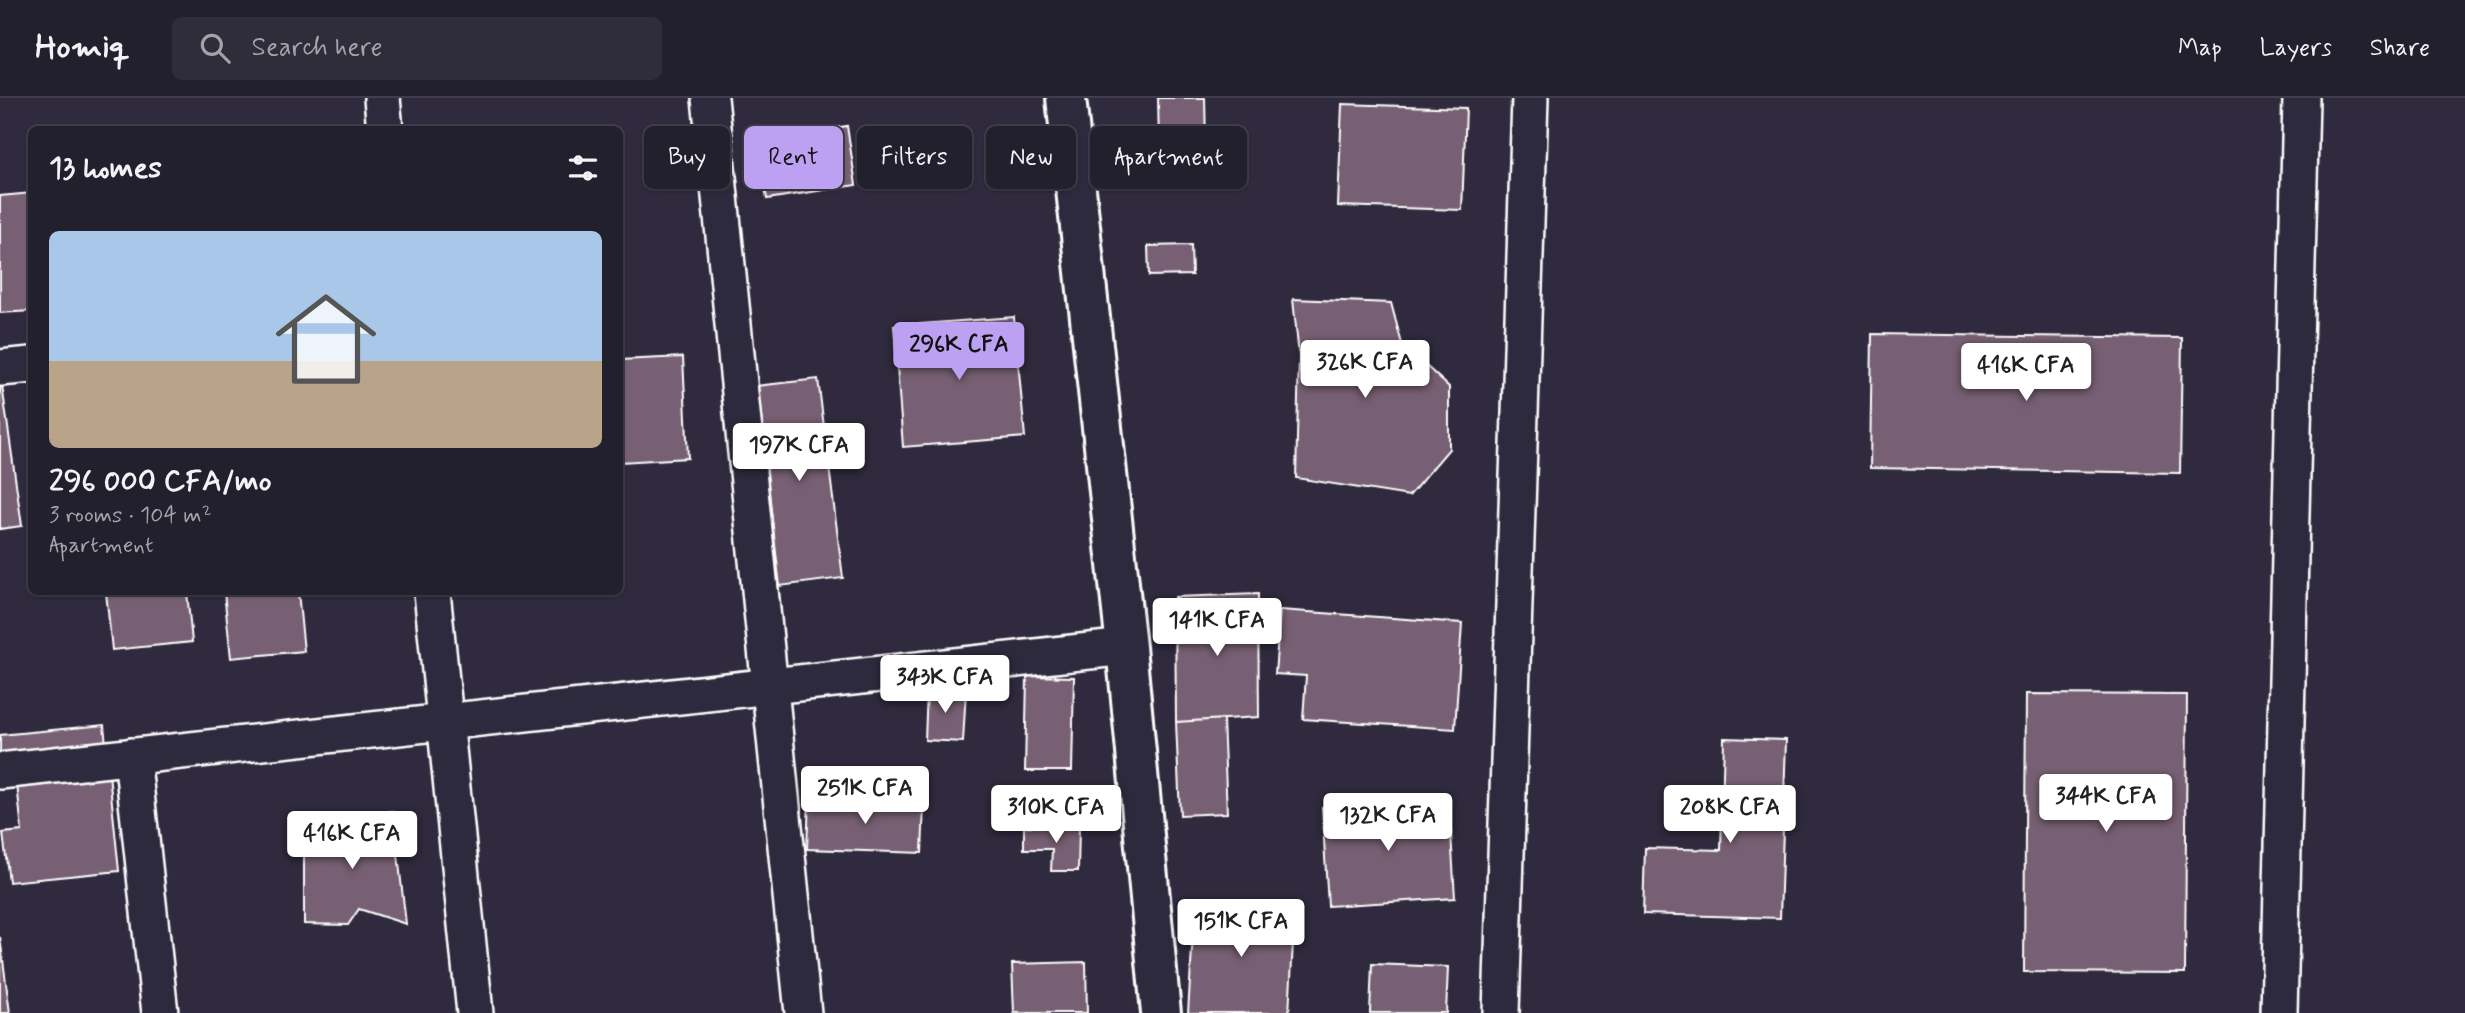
<!DOCTYPE html>
<html lang="en">
<head>
<meta charset="utf-8">
<style>
  :root { --surface:#23202e; --page:#2f2d3a; --text:#f1f3f6; --muted:#a3a3aa; --line:#403e4a; --accent:#bca0f2 }
  body { margin:0; font-family:Mynerve,sans-serif; background:var(--page); color:var(--text); height:100vh; display:flex; flex-direction:column; font-size:26px; white-space:nowrap }
  * { box-sizing:border-box; margin:0 }
  p { font-size:23px; color:var(--muted) }
  .icon { flex:none; width:38px; height:38px; fill:none; stroke:currentColor; stroke-width:2; stroke-linecap:round; stroke-linejoin:round }
  .map { position:relative; flex:1; overflow:hidden }
  .side { position:absolute; left:28px; top:28px; width:595px; height:469px; display:flex; flex-direction:column; background:var(--surface); border-radius:10px; box-shadow:0 2px 5px #0004,0 0 0 2px var(--line) }
  .side>* { flex:none }
  .guide { position:absolute; left:644px; top:28px; width:665px; height:63px; display:flex; gap:14px }
  .price { position:absolute; translate:-50% -60px; padding:0 16px; border-radius:7px; background:#fff; color:#222; font-size:23px; line-height:46px; filter:drop-shadow(0 2px 4px #0008) }
  .price::after { content:''; position:absolute; left:50%; top:42px; width:21px; height:16px; margin-left:-10px; background:inherit; clip-path:polygon(0 0,100% 0,50% 100%) }
  .price.on { background:var(--accent); color:#111 }
  ul { padding:0; list-style:none }
  li { display:grid; align-content:center; gap:14px; height:371px; padding:0 21px }
  li+li { border-top:2px solid var(--line) }
  li span { display:grid; place-items:center; height:217px; border-radius:10px; color:#555 }
  li>.icon { margin-inline-start:auto }
  span .icon { width:126px; height:126px; fill:#fffc; stroke-width:1 }
  li b { font-size:30px }
  h2 { display:flex; justify-content:space-between; align-items:center; height:84px; padding:0 21px; font-size:30px }
  .chip { padding:0 24px; border-radius:10px; background:var(--surface); box-shadow:0 2px 5px #0004,0 0 0 2px var(--line); font-size:24px; line-height:63px }
  .chip.on { background:var(--accent); color:#111 }
  header { display:flex; align-items:center; gap:42px; box-sizing:border-box; height:98px; padding:0 35px; background:var(--surface); border-bottom:2px solid var(--line) }
  header strong { font-size:33px }
  nav { display:flex; gap:38px; margin-inline-start:auto; font-size:24px }
  .search { width:490px; height:63px; background:var(--page); display:flex; align-items:center; gap:18px; box-sizing:border-box; padding:0 24px; border-radius:10px; color:var(--muted); font-size:26px }
  .map>svg:first-child { display:block }
  .building { fill:#776073; stroke:#fff; stroke-width:2 }
  .lines { fill:none; stroke-linecap:round; stroke-linejoin:round }
  .minor-casing { stroke:#fff; stroke-width:40 }
  .secondary-casing { stroke:#fff; stroke-width:44 }
  .minor { stroke:#2f2a3d; stroke-width:35 }
  .secondary { stroke:#2f2a3d; stroke-width:38 }
</style>
</head>
<body>
<header>
<strong>Homiq</strong>
<div class="search"><svg class="icon" aria-label="search" viewBox="0 0 24 24"><circle cx="10" cy="10" r="6"/><path d="M15 15l6 6"/></svg>Search here</div>
<nav><a>Map</a><a>Layers</a><a>Share</a></nav>
</header>
<div class="map">
<svg width="2465" height="915" viewBox="0 0 2465 915">
  <rect width="100%" height="100%" fill="#2f2a3d"/>
  <filter id="ink" filterUnits="userSpaceOnUse"><feTurbulence type="fractalNoise" baseFrequency=".0143" numOctaves="2"/><feDisplacementMap in="SourceGraphic" scale="14" xChannelSelector="R" yChannelSelector="G"/><feConvolveMatrix kernelMatrix="1 2 1 2 8 2 1 2 1" color-interpolation-filters="sRGB"/></filter>
  <g filter="url(#ink)">
    <path class="building" d="M1158,0H1205L1206,45L1159,46Z
      M1342,6L1466,10L1462,112L1338,108Z
      M847,28L856,87L767,101L757,43Z
      M32,95V213L0,215V98Z
      M1191,147L1192,177L1149,178L1148,148Z
      M1293,201L1391,205L1402,246L1449,289V351L1409,398L1296,380L1299,258Z
      M1014,219L1025,339L903,349L894,228Z
      M1872,236L2182,240L2180,375L1870,370Z
      M683,259L688,360L620,364V262Z
      M0,273L22,428L0,431Z
      M818,281L843,480L780,488L756,288Z
      M106,494H187L192,544L112,552Z
      M224,494H298L304,553L231,560Z
      M1258,496L1259,619L1176,624L1175,499Z
      M1280,512L1462,525L1455,631L1303,621L1306,578L1275,576Z
      M1027,578L1074,579L1072,673H1025Z
      M927,590L966,592L963,644L925,642Z
      M2026,596L2187,597L2185,875L2024,874Z
      M1223,621L1227,715L1180,717L1176,624Z
      M104,627L119,773L9,784L3,735L22,733L16,677L0,679V637Z
      M1724,640L1786,642L1780,820L1643,816L1645,750L1721,752Z
      M809,702L924,706L922,755L807,751Z
      M1449,702L1455,800L1328,808L1322,709Z
      M393,713L406,826L359,811L348,827L304,826V729Z
      M1024,728L1079,729L1078,773H1051L1052,751H1024Z
      M1195,804L1295,810L1289,915H1188Z
      M0,839L10,915H0Z
      M1086,864L1087,915H1014L1012,866Z
      M1372,866L1448,869L1446,915H1370Z"/>
    <g class="lines">
      <g class="minor-casing">
        <path id="minor" d="M382,0L385,32
          M710,0L803,915
          M0,270L32,267
          M432,494L475,915
          M132,658L160,915
          M0,673L1126,549
          M1501,915L1530,0
          M2279,915L2301,0"/>
      </g>
      <g class="secondary-casing">
        <path id="secondary" d="M1066,0L1126,549L1161,915"/>
      </g>
      <use href="#minor" class="minor"/>
      <use href="#secondary" class="secondary"/>
    </g>
  </g>
</svg>
<b class="price on" style="left:959px;top:284px">296K CFA</b>
<b class="price" style="left:1365px;top:302px">326K CFA</b>
<b class="price" style="left:2026px;top:305px">416K CFA</b>
<b class="price" style="left:799px;top:385px">197K CFA</b>
<b class="price" style="left:1217px;top:560px">141K CFA</b>
<b class="price" style="left:945px;top:617px">343K CFA</b>
<b class="price" style="left:865px;top:728px">251K CFA</b>
<b class="price" style="left:2106px;top:736px">344K CFA</b>
<b class="price" style="left:1056px;top:747px">310K CFA</b>
<b class="price" style="left:1730px;top:747px">208K CFA</b>
<b class="price" style="left:1388px;top:755px">132K CFA</b>
<b class="price" style="left:352px;top:773px">416K CFA</b>
<b class="price" style="left:1241px;top:861px">151K CFA</b>
<div class="guide">
<a class="chip">Buy</a>
<a class="chip on">Rent</a>
<a class="chip">Filters</a>
<a class="chip">New</a>
<a class="chip">Apartment</a>
</div>
<section class="side">
<h2>13 homes<svg class="icon" aria-label="filters" viewBox="0 0 24 24"><path d="M4 7h16M4 17h16"/><circle cx="9" cy="7" r="2"/><circle cx="15" cy="17" r="2"/></svg></h2>
<ul>
<li><span style="background:linear-gradient(#a9c7e8 60%,#b9a48a 0)"><svg class="icon" aria-label="home" viewBox="0 0 24 24"><path d="M3 11l9-7 9 7M6 9v11h12V9"/></svg></span><div><b>296 000 CFA/mo</b><p>3 rooms · 104 m²</p><p>Apartment</p></div></li>
</ul>
</section>
</div>
</body>
</html>
